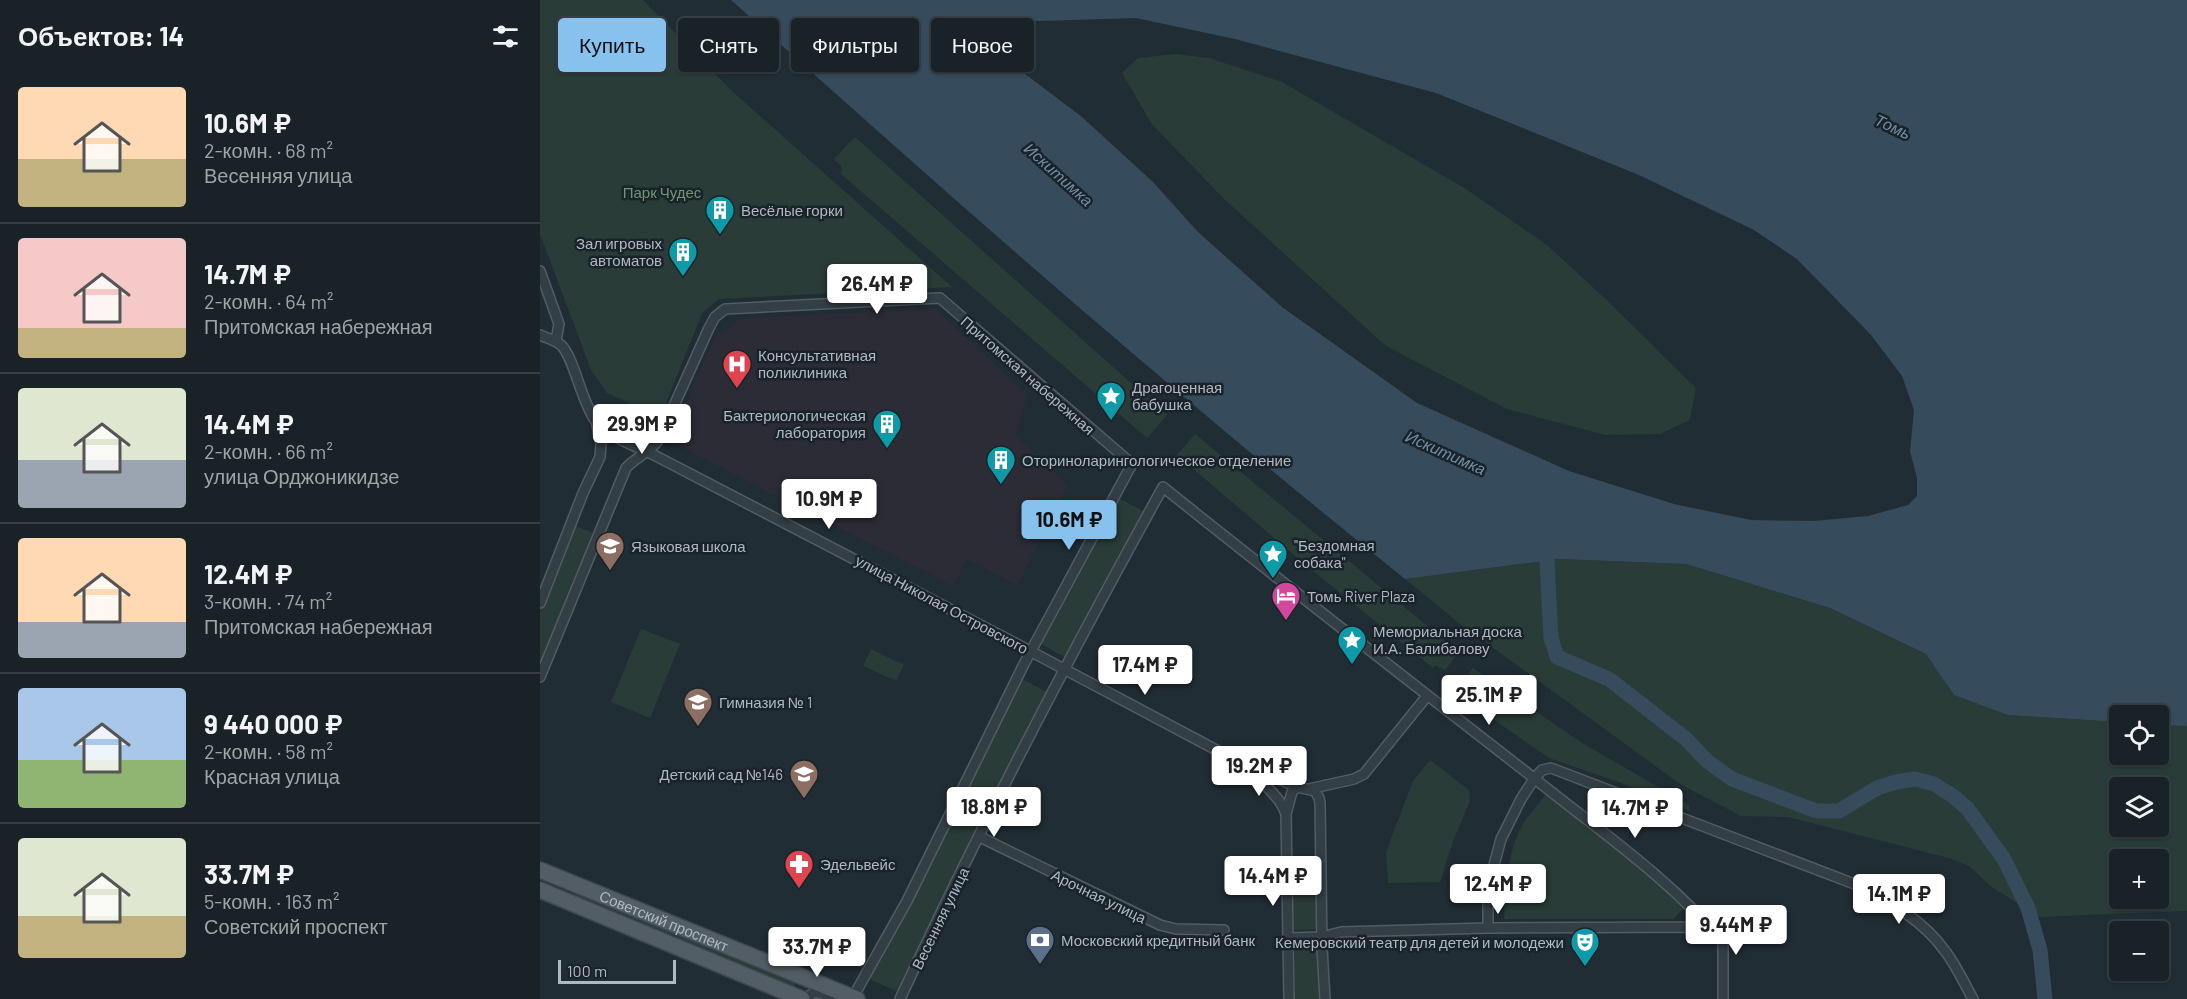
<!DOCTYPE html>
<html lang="ru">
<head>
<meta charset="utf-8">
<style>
  :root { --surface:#192227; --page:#222a2f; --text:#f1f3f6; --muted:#9fa4a7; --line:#373f44; --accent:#87c1ee }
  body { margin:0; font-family:Barlow,sans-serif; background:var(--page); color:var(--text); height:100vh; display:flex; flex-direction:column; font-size:22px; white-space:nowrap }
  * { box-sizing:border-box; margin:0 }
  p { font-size:20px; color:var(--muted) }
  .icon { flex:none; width:33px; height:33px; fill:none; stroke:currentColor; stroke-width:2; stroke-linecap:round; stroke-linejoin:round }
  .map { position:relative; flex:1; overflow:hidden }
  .drawer { display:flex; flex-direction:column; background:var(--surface); width:540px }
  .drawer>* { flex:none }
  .top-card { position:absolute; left:18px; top:18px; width:570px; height:54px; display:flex; gap:12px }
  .buttons { position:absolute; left:1569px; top:705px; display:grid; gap:12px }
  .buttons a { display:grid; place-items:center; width:60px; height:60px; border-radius:6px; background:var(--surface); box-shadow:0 2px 4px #0004,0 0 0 2px var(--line); font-size:30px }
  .scale { position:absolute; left:18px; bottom:15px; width:118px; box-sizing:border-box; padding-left:6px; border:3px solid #aeb9c2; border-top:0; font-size:16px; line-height:21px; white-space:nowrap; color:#aeb9c2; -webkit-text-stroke:4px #1a232a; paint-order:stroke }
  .price { position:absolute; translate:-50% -51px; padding:0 14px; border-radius:6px; background:#fff; color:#222; font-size:20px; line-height:39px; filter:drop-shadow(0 2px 3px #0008) }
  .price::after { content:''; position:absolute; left:50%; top:36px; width:18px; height:14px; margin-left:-9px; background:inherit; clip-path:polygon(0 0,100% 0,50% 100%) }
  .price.current { background:var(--accent); color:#111 }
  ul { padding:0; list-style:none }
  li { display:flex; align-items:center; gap:18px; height:150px; padding:0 18px }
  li+li { border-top:2px solid var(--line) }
  li span { display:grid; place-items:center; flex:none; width:168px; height:120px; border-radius:6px; color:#555 }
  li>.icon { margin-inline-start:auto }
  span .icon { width:72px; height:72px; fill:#fffc; stroke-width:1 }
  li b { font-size:26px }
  h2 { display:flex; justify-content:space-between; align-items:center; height:72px; padding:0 18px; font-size:26px }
  .tag { padding:0 21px; border-radius:6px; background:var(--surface); box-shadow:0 2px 4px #0004,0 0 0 2px var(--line); font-size:21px; line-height:54px }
  .tag.current { background:var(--accent); color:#111 }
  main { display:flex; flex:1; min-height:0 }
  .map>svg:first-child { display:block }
  .medical { fill:#2c2c37 }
  .green { fill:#293c38; fill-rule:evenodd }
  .water { fill:#364b5b; fill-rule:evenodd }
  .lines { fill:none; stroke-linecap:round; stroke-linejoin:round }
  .river { stroke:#364b5b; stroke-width:15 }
  .minor-casing { stroke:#525c63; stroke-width:12 }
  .primary-casing { stroke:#3e474f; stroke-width:18 }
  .minor { stroke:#343e45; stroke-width:9 }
  .primary { stroke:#525d65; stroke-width:15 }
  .labels { text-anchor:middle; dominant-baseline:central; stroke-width:5; stroke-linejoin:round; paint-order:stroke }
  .park-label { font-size:15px; fill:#709672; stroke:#1a232a }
  .poi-label { font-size:15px; fill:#aeb9c2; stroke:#1a232a; text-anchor:start }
  .street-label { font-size:15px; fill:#aeb9c2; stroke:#1a232a }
  .water-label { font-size:16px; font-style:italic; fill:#718fa4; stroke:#1a232a }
</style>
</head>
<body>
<main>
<section class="drawer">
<h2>Объектов: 14<svg class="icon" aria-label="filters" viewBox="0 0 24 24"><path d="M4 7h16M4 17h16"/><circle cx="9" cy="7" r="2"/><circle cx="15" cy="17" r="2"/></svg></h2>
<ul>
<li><span style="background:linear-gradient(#ffd9b3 60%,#c2b280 0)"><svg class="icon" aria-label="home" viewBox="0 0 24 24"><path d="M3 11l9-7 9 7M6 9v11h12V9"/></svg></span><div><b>10.6M ₽</b><p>2-комн. · 68 m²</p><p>Весенняя улица</p></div></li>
<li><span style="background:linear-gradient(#f6c9c9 75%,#c2b280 0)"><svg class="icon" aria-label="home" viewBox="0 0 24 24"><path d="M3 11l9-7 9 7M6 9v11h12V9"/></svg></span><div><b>14.7M ₽</b><p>2-комн. · 64 m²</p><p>Притомская набережная</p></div></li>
<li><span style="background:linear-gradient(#dfe7d0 60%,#9aa5b1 0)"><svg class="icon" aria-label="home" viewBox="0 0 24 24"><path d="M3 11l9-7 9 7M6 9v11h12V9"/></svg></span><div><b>14.4M ₽</b><p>2-комн. · 66 m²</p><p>улица Орджоникидзе</p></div></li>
<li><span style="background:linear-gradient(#ffd9b3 70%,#9aa5b1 0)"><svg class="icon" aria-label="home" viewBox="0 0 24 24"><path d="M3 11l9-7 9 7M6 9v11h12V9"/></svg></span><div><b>12.4M ₽</b><p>3-комн. · 74 m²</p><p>Притомская набережная</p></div></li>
<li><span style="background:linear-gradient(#a9c7e8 60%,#8fb573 0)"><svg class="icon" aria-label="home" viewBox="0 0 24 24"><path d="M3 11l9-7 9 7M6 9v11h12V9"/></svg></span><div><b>9 440 000 ₽</b><p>2-комн. · 58 m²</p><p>Красная улица</p></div></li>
<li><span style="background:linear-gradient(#dfe7d0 65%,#c2b280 0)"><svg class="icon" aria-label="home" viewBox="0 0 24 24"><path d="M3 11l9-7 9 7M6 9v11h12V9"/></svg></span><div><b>33.7M ₽</b><p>5-комн. · 163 m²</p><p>Советский проспект</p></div></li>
</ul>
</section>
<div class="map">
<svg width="1647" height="999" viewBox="0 0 1647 999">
  <rect width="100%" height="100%" fill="#212d34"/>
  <path class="medical" d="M396,309L488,396L475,435L528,485L477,585L427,559L413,586L129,441L175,337L202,318Z"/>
  <path class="green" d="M0,0H103L193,92L412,287L179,299L162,313L120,418L67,393L51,370L0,234Z
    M635,54L669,58L742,82L926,189L1007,245L1071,304L1156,388L1150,420L1120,434L1065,435L967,409L846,346L684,199L611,123L582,73L598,58Z
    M315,137L627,415L607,438L301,174L302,167L294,159Z
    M655,434L919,652L905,670L895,665L893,668L762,562L637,455Z
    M577,497L607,513L532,661L501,644Z
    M33,525L53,533L0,666V608Z
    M1019,559L1146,564L1290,608L1386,654L1415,695L1468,715L1579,722L1580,754H1618L1619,725L1647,726V911L1500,917L1453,888L1429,866L1409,858L1248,817L1201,816L1140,784L919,623L865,579ZM1580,788H1618V826H1580ZM1580,860H1618V898H1580Z
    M101,629L140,644L110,718L71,702Z
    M331,649L364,665L356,681L323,666Z
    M933,668L1039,741L1149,805L1150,811L1081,783L1009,758L914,692Z
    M480,678L509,693L359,992L329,979Z
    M890,760L929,790L930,801L914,839L900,882L848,883L846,852L873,781Z
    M1007,793L1080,851L1144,908L1133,919H964C966,885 967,848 986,819C993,810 1000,802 1007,793Z
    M777,859L778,929L752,930L751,860Z
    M37,891L257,981L254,989L32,896Z
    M755,941H780V999H755Z"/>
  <path class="water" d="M191,0H1647V726L1619,725L1618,716H1580L1579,722L1468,715L1414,695L1386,654L1290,608L1146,564L1019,559L865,579C634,394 411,198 191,0ZM596,18L695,39L896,93L1099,175L1214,230L1257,259L1331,335L1362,376L1374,410L1370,451L1377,478V496L1368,505L1328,516L1273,521L1211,520L1134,504L1029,471L877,403L742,307L658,232L613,182L542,117L451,48L425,19L500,21Z"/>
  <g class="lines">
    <path class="river" d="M1006,542L1011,638L1017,657L1069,679L1146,739L1167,761L1192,779L1276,811H1299L1337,788L1356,782L1375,779L1394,784L1413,796L1427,808L1464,859L1488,908L1500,950L1505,999"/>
    <g class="minor-casing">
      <path id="minor" d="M0,271L19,324L16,341
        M0,335C7,338 15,340 21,345C34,357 41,401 55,420C69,438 94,445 114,455L475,643L716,771L726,773L757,787L775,791L779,798L780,803L782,948L785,999
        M0,603L43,493L60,457L61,444L56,421
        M0,677L86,468C96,457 111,452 119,439L169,328L175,317L185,309L400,298L592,464L484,664L367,901L312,999
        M716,771C723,788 740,795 746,814L749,999
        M769,789L814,779L824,774L887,696
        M746,814L752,792L757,787
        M440,837L620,925L636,929L684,930
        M948,928V887L961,839L981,799L994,779L1002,770L1011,768L1317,885C1349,901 1384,921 1405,951C1416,965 1424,983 1433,999
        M747,938L782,937L801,932L948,928L1170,927
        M267,999L270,995L276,992L297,999
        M360,999C441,825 530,655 623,487C746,586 871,682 995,779C1060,831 1129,878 1183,942V999"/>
    </g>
    <g class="primary-casing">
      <g id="primary">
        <path id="s1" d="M0,870L317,999"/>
        <path d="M0,890L262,999"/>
      </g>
    </g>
    <use href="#minor" class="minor"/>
    <use href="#primary" class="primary"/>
  </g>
  <defs>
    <g id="building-pin" transform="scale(1.5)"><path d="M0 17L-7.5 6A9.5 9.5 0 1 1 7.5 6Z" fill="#0f9aa8" stroke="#1a232a"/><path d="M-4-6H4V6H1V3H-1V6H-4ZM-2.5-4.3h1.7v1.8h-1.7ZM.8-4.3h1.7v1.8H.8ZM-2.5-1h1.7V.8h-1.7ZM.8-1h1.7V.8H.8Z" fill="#fff"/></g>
    <g id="hospital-pin" transform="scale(1.5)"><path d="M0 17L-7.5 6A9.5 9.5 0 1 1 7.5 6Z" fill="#e0444e" stroke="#1a232a"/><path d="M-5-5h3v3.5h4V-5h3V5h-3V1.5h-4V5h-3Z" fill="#fff"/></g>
    <g id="sight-pin" transform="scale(1.5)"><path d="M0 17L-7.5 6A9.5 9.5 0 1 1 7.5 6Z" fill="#0f9aa8" stroke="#1a232a"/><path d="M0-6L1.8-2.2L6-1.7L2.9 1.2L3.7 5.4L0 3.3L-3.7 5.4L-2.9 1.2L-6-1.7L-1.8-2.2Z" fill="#fff"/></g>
    <g id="school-pin" transform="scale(1.5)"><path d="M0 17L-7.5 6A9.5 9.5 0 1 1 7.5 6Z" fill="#8d6e63" stroke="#1a232a"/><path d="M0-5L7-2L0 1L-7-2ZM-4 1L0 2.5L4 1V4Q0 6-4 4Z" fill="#fff"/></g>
    <g id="hotel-pin" transform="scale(1.5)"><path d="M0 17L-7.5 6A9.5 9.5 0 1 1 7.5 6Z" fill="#d1479c" stroke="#1a232a"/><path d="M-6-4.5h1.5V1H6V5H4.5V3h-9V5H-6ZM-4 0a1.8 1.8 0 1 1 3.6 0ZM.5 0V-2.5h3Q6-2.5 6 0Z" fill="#fff"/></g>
    <g id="pharmacy-pin" transform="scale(1.5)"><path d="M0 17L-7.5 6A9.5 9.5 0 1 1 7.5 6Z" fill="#e0444e" stroke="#1a232a"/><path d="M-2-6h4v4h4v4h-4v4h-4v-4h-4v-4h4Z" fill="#fff"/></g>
    <g id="bank-pin" transform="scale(1.5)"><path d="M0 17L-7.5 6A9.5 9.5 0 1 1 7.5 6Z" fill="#5c6f8a" stroke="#1a232a"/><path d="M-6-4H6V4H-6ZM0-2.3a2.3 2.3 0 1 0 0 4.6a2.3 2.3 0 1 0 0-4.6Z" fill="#fff"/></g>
    <g id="theatre-pin" transform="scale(1.5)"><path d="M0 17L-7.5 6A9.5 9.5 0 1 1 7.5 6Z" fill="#0f9aa8" stroke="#1a232a"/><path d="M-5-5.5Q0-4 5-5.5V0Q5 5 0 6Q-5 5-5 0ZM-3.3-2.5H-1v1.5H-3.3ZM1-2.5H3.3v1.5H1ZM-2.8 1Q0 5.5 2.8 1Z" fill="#fff"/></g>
  </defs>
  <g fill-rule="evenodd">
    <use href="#building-pin" x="180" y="210"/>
    <use href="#building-pin" x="143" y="252"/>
    <use href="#hospital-pin" x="197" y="364"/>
    <use href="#sight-pin" x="571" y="396"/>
    <use href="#building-pin" x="347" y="424"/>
    <use href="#building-pin" x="461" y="460"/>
    <use href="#school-pin" x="70" y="546"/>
    <use href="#sight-pin" x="733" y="554"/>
    <use href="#hotel-pin" x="746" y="596"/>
    <use href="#sight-pin" x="812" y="640"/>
    <use href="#school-pin" x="158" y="702"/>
    <use href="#school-pin" x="264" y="774"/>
    <use href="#pharmacy-pin" x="259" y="864"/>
    <use href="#bank-pin" x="500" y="940"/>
    <use href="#theatre-pin" x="1045" y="942"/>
  </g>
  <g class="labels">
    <g class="park-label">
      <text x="122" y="192">Парк Чудес</text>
    </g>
    <g class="poi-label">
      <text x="201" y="210">Весёлые горки</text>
      <text x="122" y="243" text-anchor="end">Зал игровых<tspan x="122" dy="17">автоматов</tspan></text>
      <text x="218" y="355">Консультативная<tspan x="218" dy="17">поликлиника</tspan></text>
      <text x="592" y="387">Драгоценная<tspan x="592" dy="17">бабушка</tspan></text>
      <text x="326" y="415" text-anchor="end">Бактериологическая<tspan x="326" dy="17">лаборатория</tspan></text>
      <text x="482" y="460">Оториноларингологическое отделение</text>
      <text x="754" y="545">"Бездомная<tspan x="754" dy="17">собака"</tspan></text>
      <text x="91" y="546">Языковая школа</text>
      <text x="767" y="596">Томь River Plaza</text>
      <text x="833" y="631">Мемориальная доска<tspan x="833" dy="17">И.А. Балибалову</tspan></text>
      <text x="179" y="702">Гимназия № 1</text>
      <text x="243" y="774" text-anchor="end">Детский сад №146</text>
      <text x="280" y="864">Эдельвейс</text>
      <text x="521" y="940">Московский кредитный банк</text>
      <text x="1024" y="942" text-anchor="end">Кемеровский театр для детей и молодежи</text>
    </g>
    <g class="street-label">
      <text transform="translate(488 375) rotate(41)">Притомская набережная</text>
      <text transform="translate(402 604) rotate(28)">улица Николая Островского</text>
      <text transform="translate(559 896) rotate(26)">Арочная улица</text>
      <text transform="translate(400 918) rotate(-64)">Весенняя улица</text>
      <text stroke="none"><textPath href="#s1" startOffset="134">Советский проспект</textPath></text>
    </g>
    <g class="water-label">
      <text transform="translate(1353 126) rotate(25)">Томь</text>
      <text transform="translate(519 174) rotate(42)">Искитимка</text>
      <text transform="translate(906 452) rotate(24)">Искитимка</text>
    </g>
  </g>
</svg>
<div class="buttons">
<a><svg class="icon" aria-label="locate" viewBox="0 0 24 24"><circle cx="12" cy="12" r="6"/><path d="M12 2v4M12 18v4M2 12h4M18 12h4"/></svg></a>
<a><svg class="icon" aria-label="layers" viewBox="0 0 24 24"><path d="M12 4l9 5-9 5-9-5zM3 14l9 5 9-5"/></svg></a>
<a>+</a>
<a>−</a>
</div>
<div class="scale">100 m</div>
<b class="price" style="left:337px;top:315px">26.4M ₽</b>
<b class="price" style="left:102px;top:455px">29.9M ₽</b>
<b class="price" style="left:289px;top:530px">10.9M ₽</b>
<b class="price current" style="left:529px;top:551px">10.6M ₽</b>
<b class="price" style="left:605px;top:696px">17.4M ₽</b>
<b class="price" style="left:949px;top:726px">25.1M ₽</b>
<b class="price" style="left:719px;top:797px">19.2M ₽</b>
<b class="price" style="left:454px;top:838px">18.8M ₽</b>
<b class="price" style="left:1095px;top:839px">14.7M ₽</b>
<b class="price" style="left:733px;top:907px">14.4M ₽</b>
<b class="price" style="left:958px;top:915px">12.4M ₽</b>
<b class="price" style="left:1359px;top:925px">14.1M ₽</b>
<b class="price" style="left:1196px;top:956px">9.44M ₽</b>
<b class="price" style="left:277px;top:978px">33.7M ₽</b>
<div class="top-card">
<a class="tag current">Купить</a>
<a class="tag">Снять</a>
<a class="tag">Фильтры</a>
<a class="tag">Новое</a>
</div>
</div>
</main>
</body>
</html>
